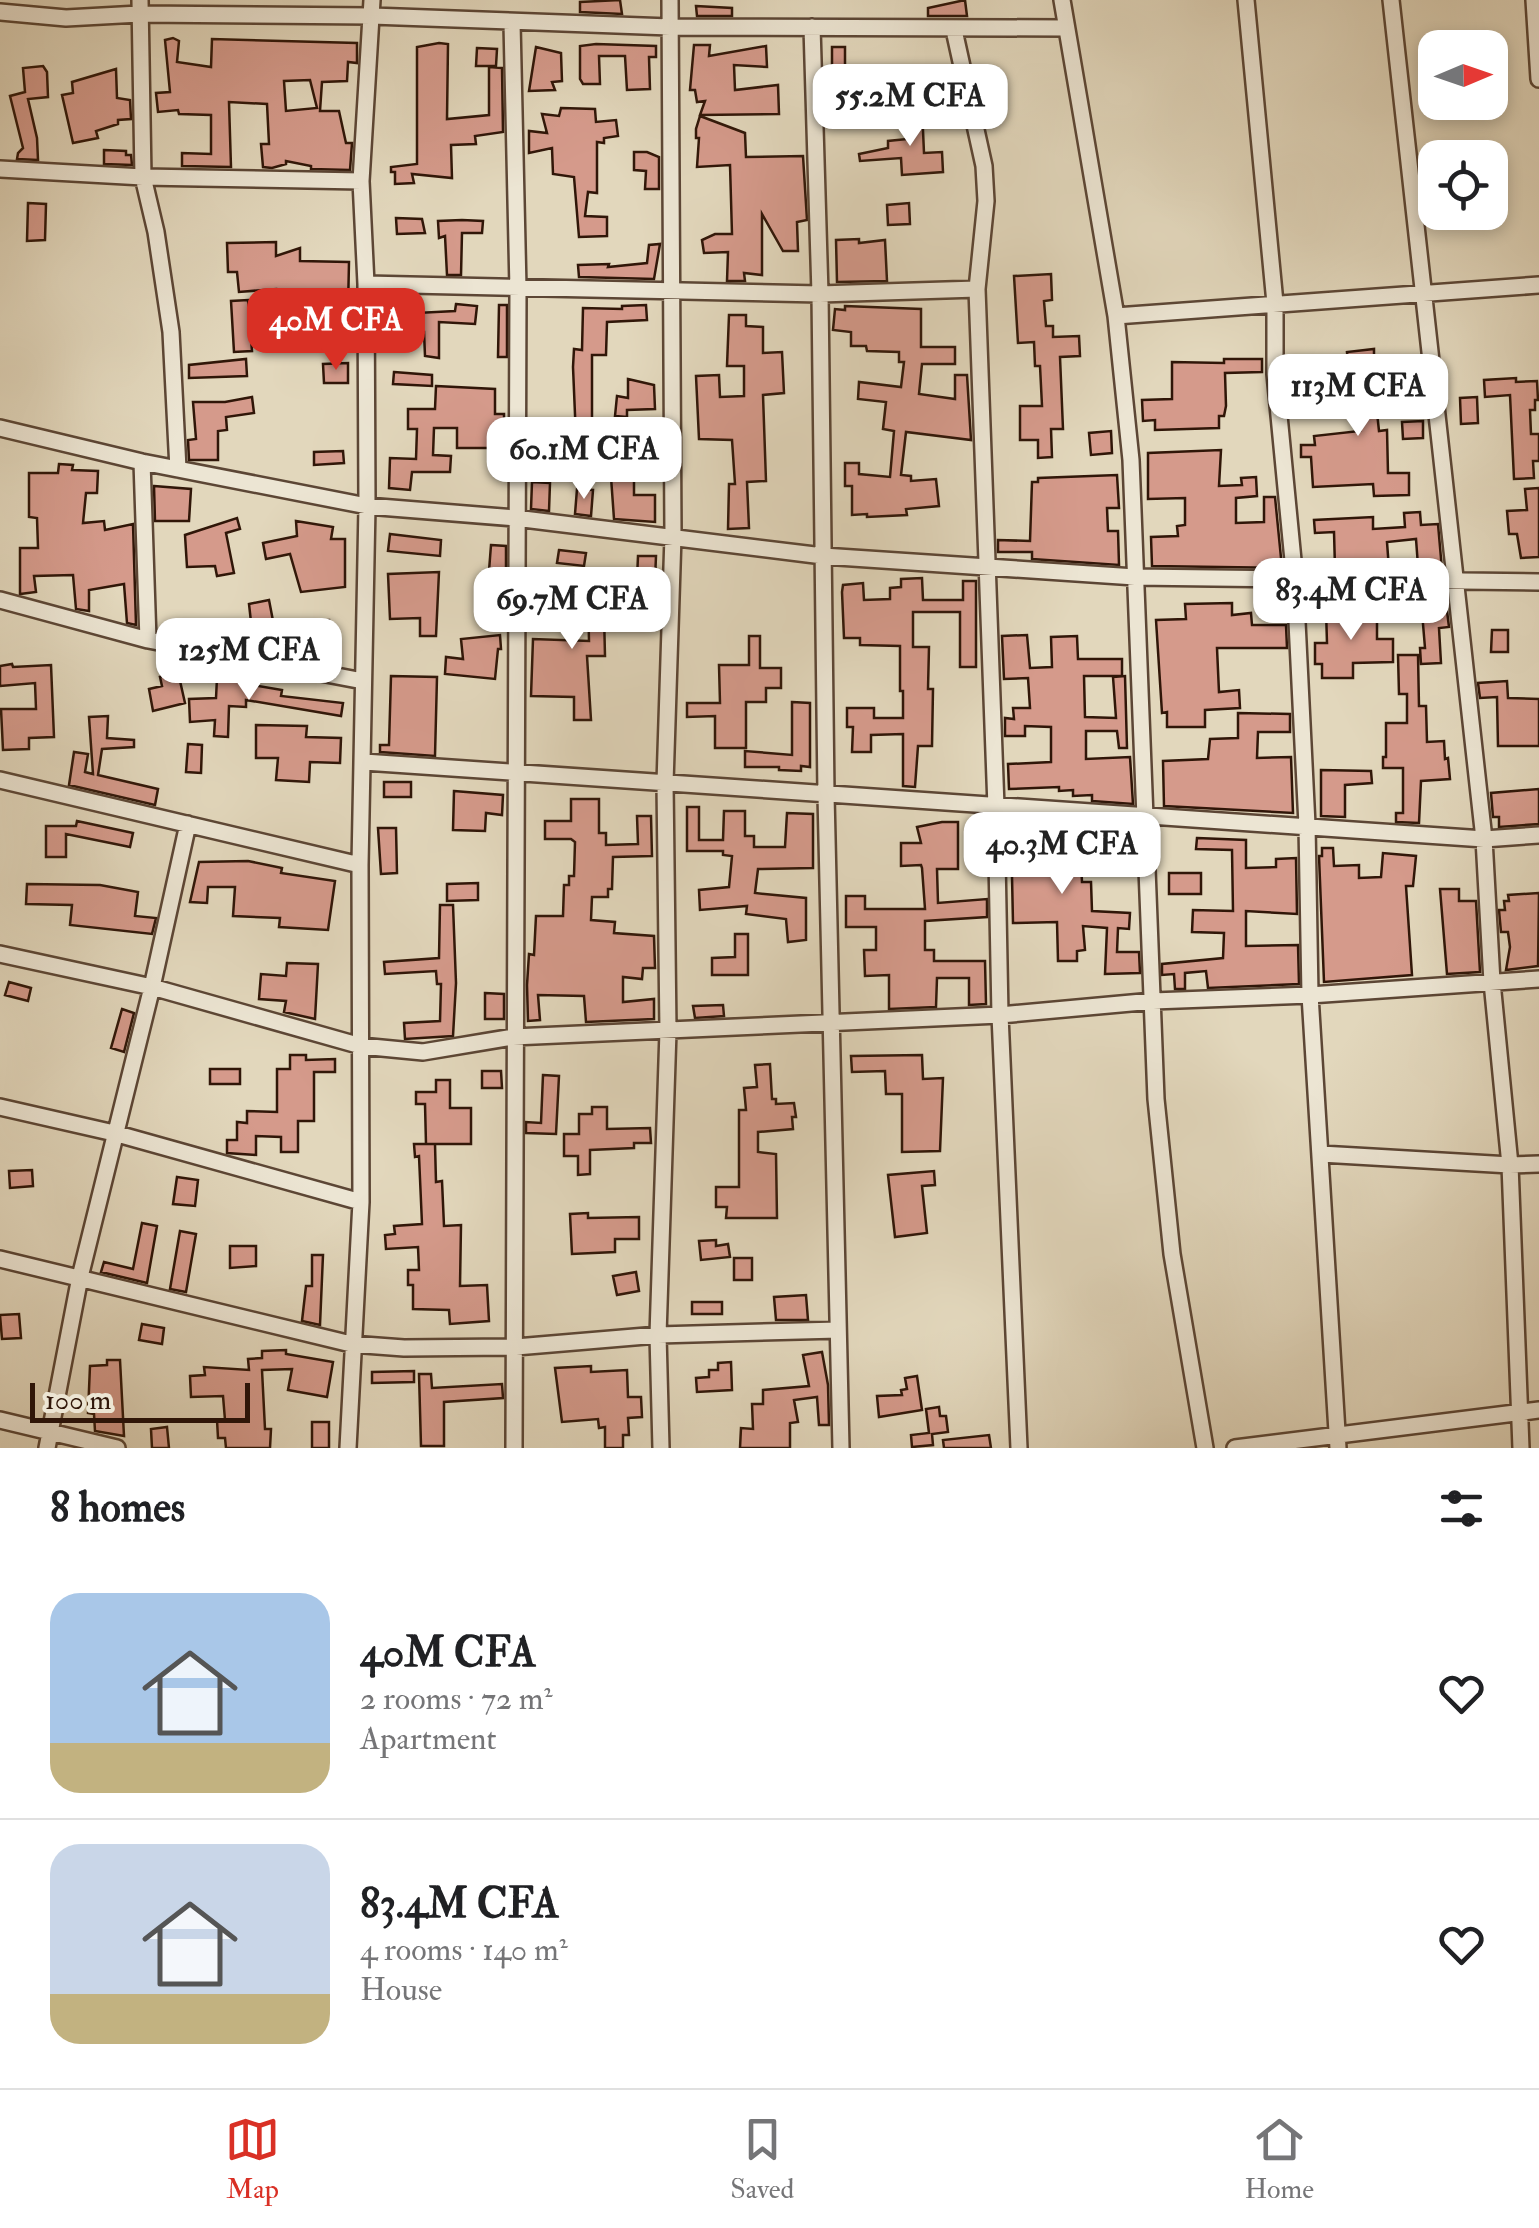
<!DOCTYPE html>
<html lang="en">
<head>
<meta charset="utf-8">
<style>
  :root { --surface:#fff; --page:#f2f2f2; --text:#202124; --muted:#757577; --line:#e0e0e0; --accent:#d93025 }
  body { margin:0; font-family:"IM FELL Double Pica",serif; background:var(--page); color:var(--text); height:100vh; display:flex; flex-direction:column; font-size:38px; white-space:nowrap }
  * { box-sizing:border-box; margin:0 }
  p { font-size:32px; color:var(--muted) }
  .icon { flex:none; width:55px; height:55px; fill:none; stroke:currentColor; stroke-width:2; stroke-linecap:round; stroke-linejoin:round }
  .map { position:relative; height:1448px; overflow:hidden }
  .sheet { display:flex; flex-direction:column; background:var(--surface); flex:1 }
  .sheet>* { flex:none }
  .needle { width:65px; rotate:88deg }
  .fabs { position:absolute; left:1418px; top:30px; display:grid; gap:20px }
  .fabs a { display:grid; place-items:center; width:90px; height:90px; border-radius:20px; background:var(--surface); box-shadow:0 5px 15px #0003; font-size:50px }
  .scale { position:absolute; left:30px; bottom:25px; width:220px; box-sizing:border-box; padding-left:10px; border:5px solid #301608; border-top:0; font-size:28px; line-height:35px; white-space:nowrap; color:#301608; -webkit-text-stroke:8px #ece5d3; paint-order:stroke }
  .price { position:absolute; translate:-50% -85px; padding:0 22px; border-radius:20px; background:#fff; color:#222; font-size:32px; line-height:65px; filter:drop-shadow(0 2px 5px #0008) }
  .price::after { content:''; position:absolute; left:50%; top:60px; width:30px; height:22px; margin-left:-15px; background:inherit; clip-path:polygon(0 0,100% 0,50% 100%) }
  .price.active { background:var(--accent); color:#fff }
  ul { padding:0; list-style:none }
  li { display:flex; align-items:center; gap:30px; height:250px; padding:0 50px }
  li+li { border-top:2px solid var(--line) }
  li span { display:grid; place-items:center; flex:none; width:280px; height:200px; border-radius:30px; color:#555 }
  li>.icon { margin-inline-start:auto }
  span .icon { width:120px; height:120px; fill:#fffc; stroke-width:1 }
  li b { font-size:42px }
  h2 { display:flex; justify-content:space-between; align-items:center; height:120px; padding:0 50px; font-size:42px }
  .menu { display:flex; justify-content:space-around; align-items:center; height:140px; border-top:2px solid var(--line); background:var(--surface); font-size:28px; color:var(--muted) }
  .menu a { display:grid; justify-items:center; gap:5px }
  .menu .active { color:var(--accent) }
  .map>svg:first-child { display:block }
  .building { fill:#d59a8b; stroke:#301608; stroke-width:2.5; fill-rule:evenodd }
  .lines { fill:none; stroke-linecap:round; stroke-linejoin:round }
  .street-casing { stroke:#5c4635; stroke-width:20 }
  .street { stroke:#ece5d3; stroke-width:15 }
</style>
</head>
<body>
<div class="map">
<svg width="1539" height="1448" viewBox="0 0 1539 1448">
  <rect width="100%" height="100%" fill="#e2d7bc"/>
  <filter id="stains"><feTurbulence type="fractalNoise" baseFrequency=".002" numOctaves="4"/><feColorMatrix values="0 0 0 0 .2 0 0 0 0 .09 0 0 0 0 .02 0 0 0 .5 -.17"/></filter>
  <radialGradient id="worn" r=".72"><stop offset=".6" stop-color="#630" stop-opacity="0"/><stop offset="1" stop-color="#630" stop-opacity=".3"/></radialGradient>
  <path class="building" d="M620,0L622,14L580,12V2Z
    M965,0L967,16H928V8Z
    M696,6L732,8V16H697Z
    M173,38L179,41L177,62L211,67L212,39L357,43V63L348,62L347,81L322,82L320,111H339L346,143H352L350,170L311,169V166L286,161V164L272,168L263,167L261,144H269L267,104L229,102L231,167L182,166V153L211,154V115L179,114L178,110L158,112L156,93L170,92L165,40ZM310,80L317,108L286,111L284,81Z
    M439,43L448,44L447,119L489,115V67L502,68L503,132L475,136L476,144L451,145L452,178L412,174L414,183L395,184V172H391V167L417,164V47Z
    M596,44L656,46V57H649L650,89L627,90L625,56H599L600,84H583L580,79V46Z
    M694,45H710L709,56L766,46L767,67L734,65L735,90L778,85L779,114L700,115L705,101L697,102L695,90H690Z
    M536,47L561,53L562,81L552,82L555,90L529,91Z
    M832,47H845V78H832Z
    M477,48L497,49L496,66H476Z
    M43,66L47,72L48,97L28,99L37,138L38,160L17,159L18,153L23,148L10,96L25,92L23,68Z
    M116,69L117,98L130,100L131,119L118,120V124L96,131L98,138L73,143L62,95L73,93L72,82Z
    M561,108L595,109L596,122L616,120L618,136L604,138V143L597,142V193L588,192L585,216L607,217V236L579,237L574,177L553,174L552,148L529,153V131L547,133L542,114L559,116Z
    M922,108L924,153L942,152L943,172L902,175L901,158L860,161L859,154L888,148V141L908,139L906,109Z
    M700,116L745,133L746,157L803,156L807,220L797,222L798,251H783L762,214V275L744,273L745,281H727L728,252L704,253L702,240L715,234H732L730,165L697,167L699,138H696V129Z
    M104,150L126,151V155H131L132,165L104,164Z
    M634,152H647L659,157V189H645L646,171L634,170Z
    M28,203L46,204L45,240L27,241Z
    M909,203L910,224L888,225L887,205Z
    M396,218L422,219L425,233L397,234Z
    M462,220L483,221L482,233H462L461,275H447L445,236L439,238L438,221Z
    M859,239V243L885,240L887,281L837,282L836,240Z
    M276,242V256L300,248V261L349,262L348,309H333V294H303V309H285V296H276V289L239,292L237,272H228L227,243Z
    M660,244L654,279L579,277L578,265L609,264L608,267L647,263L649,245Z
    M1051,274L1052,300L1044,301L1046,326H1053V337L1079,336L1080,356L1060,357L1063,429H1051L1052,457L1038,458V440H1020V406H1042L1040,366H1035L1034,342L1018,343L1014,276Z
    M248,300L252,351L234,352L231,301Z
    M456,304L477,306L475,324L439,322V358L425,356L424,332H399V306L417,305V313L455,311Z
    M499,305H507V357H498Z
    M646,305L647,320L607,322L606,355H592V438H576L573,367L574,349L582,350L583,308L622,309V306Z
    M845,306L921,309V347H955V364H922L919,394L955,399V375H967L971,440L906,432L901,475L911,476V481L936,479L939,506L906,509L907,515L867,517V514L852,515V486H845V463H859V474L890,477L894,431L883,429L886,402L858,399L859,382L901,387L904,362H899V352L867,351L866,346H851V332L833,330L835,309L845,310Z
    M729,315H746V326L763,327V353L782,352L784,393L763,395L766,481L747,482L749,528L728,529L729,484H735L732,440L699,439L696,376L719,375L720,397L744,396V366H727Z
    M1374,349V357L1379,356L1384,402L1376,403L1379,431L1387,430L1388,473H1409V495L1374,496L1373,484L1313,487L1311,457H1301V445H1315L1314,436L1360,431L1357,402L1352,403L1347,352Z
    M246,359L247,376L189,378V365Z
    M1224,359H1262V372L1225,373L1226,406L1224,416H1219V428L1155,430V420L1143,421L1142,400L1172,399V362L1224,363Z
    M348,363V383H324L323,364Z
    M394,372L432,375V386L393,384Z
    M1516,378V382L1537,381L1538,400H1535V410H1530L1531,434H1539V461H1533L1534,478L1514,479L1510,395L1485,397L1484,380Z
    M628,379L654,385L655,409L627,410V417L615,416L617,396L628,398Z
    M436,386L495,389V414H504V448H457V428H434L433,455L451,456L450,472H412L410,490L389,488L390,458L416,459L417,429H408V409H435Z
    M252,397L254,413L226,417L227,430L218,431V460H189L188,440L196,439L193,402H225Z
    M1477,397L1478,423L1461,424L1460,398Z
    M1423,421V438L1403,439L1402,422Z
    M1111,431L1112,453L1091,455L1089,433Z
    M1221,450L1219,486L1242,485L1241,478L1256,477L1257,496L1236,498V523L1264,522V497H1275L1282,568L1152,566L1151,537L1178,536L1177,526L1185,525V498L1148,499V453Z
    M343,451L344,463L314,465V452Z
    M59,464L73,465L72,470L98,471L97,493H86L83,523L104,521L105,530L133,524L136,625L127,623L124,584L89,590V611L76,609L73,575L34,576L36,592L20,594V548H38L37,518L29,517V473H58Z
    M1117,475L1119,508H1107L1108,531H1118L1119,565L1032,559V552H998V540L1030,541L1032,482H1038V478Z
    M611,477H634V495H655V522L614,519Z
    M532,482L550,483L549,511L531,509Z
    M154,486L191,489L189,521H155Z
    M1539,488V557L1521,558L1517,534H1509L1507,511L1527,510L1525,489Z
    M577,489L593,490L591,516L575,514Z
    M1420,512L1421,525L1438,524L1442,570L1403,569L1418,566L1416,539L1387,542L1389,569L1335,568L1334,532L1315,533L1314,520L1373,517V529L1405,527L1404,513Z
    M237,518L240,529L226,533L234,573L217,576L215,566L187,567L185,535Z
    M296,521L333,527L331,539H345V587L301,592L290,554L266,559L263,543L297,536Z
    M390,534L441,540L440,556L388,551Z
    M491,545L506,546V628L496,629L493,617L492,571H489Z
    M559,550L586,553L584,566L557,563Z
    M638,556H656L655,580L637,579Z
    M574,570L603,573L605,656H587L591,720H574V697L531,696L533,639L589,641L588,595L570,594Z
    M439,572L436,636H420V618L390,619L388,574Z
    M922,578L923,600H963V581H976V667H960V612H913V647H929L928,689H933L932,746H918L915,787L903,786V734L871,735V752H852L853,727H847V708H874V718H903V691H900V646L860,645V638H844L842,592L843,585L863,583L864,600L890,599V588L901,587V579Z
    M269,600L274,626L315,629L314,621L329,620L330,653L315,654L314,660L294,656L295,649H254L249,604Z
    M1232,603V615L1251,613L1252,625H1286L1287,648H1217L1219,692L1239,690L1240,708L1205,710V727H1167V712L1162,713L1156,620L1186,619L1185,604Z
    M1326,610H1377V639H1393V662L1353,663V678H1322V664H1315V643H1327Z
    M1447,611L1449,627L1439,628L1441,663L1421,664L1420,648H1425L1422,612Z
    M1492,630H1508V652H1491Z
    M500,635L501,649H498L495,679L445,674L446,657L463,659L461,639Z
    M1027,635L1030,668L1052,667L1051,637L1077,636L1078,659H1122V676H1084L1085,717L1116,718L1113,677L1125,676L1127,748H1119L1117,731H1086V759L1130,757L1133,804L1092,801V795L1073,796V790L1059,791V787L1009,789L1008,764L1051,762V727L1025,726V736H1005V718L1014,719L1013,708H1030L1028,678L1004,679L1002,636Z
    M749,636H760V668H781V688H766V702H746V748H715V716L687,717V703H720L719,665H749Z
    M1398,655H1418L1419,706H1426L1427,742L1444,741L1445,759L1448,758L1450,779L1421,781L1419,823L1396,822V813H1403V768H1383V757H1386V723H1407V694H1399Z
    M12,664L13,667L51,665L54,737L29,738V749L3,750L1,709H36L35,683L0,686V666Z
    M178,672L185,703L153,711L149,689L162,686L160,677Z
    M391,676L437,677L435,756L380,752V745H389Z
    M217,678L247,679V684L282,690L281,696L343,703L341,716L246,700V707L229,706L228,737L214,736L215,720L190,722L189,699L216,698Z
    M1507,681L1508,698L1539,699V746H1498L1497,697L1480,698L1478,683Z
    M792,702L810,703V767L801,766V771L779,770V767H745V751L792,755Z
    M1238,713L1290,714V732H1258L1257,758L1291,757L1293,813L1164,806L1163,761L1208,759L1210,739L1238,738Z
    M108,716L107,738L134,740V747L102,749L98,775L158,789L155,805L69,785L74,752L88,754L85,772L93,774L89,717Z
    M256,725L307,726L306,737L341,738L340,763L310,762L309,782L276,780L278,758H256Z
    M188,744L202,745L201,773L186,772Z
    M1321,770L1371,771L1372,783L1345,785V817L1321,816Z
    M384,782H411V797H384Z
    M1539,789V824L1499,827V817H1493L1491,793Z
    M454,791L503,795L502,815L486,813L485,831L453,830Z
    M571,799H599V833H606V845L638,844L637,816H651L652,856L613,857L612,889H608V897H592L591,920L615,922L614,933L654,936L655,968H643L642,979L623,977V1002L654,999V1019L586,1022L584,996L538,995L540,1020L528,1021L527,985L529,954L534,955L536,916H563L564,885H569V876H574L575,842L571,839H545V821H571Z
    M687,807H699V840H723L724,811H745V836H754V847H785L787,813L813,814V868L758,869L755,893L806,898V940L788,942L786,919L746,914L747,906L700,910L699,890L729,887L732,856L723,855V851H687Z
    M77,821L133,833L130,847L66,834V857H46V826H76Z
    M942,822H958V869H937L938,903L987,899V917L925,921V950H934V961H985L986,1004L969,1005V978H937L936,1007L889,1009V975L865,976L864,950H876V927H846V896H865V909H925L922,868L921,865L901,866V843H921L917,827Z
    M378,828H396L397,873L381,874Z
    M1011,829L1073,831V863L1081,862L1082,882H1091L1092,911L1130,913L1129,929L1118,928L1117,952H1139L1140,973L1105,974L1107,928L1083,926L1085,950L1077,951V961H1058L1057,922L1013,923Z
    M1197,838L1246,840V868L1276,867V859L1296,858L1297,914L1246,911V946L1298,945L1299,984L1208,988L1206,971L1185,973V989H1175L1174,974L1162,975V964L1223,958L1224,933L1192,932L1193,910L1233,911L1232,850L1196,849Z
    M1322,848H1333L1334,866L1359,865V878L1381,877L1383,853L1416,856L1413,886H1406L1412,975L1324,982L1319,856H1322Z
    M248,861L282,868L281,873L335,881L328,930L279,927L280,918L233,916L235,887H208L207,903L190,902L199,862Z
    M1169,873H1201V894H1169Z
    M478,883V900L447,901V884Z
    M27,884L100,885L138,892L135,916L156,918L152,934L70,925L72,905L26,904Z
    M1440,889H1459V901H1476L1480,972L1447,974Z
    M1539,893L1538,966L1506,970L1510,947L1508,932H1501L1499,910H1505L1504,901H1509L1508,895Z
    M440,905H453L456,983L453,1036L405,1039L404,1023L440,1021L441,984H437L436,971L385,974L384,962L439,958Z
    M735,934H748V975H712V958L735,957Z
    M287,963L318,964L315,1019L284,1012L286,1001L259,999L261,974L286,976Z
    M9,982L31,988L28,1001L5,995Z
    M485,993L504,994V1019H485Z
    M723,1005L724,1016L695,1018L693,1006Z
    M122,1009L134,1013L124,1052L111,1048Z
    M290,1055H306V1060L335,1059V1072H314V1121H298V1152H281V1137L256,1136V1155L227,1153V1140H237V1122L247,1123V1111L277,1112V1069H290Z
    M922,1055L923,1079L943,1078L940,1151L902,1152V1094H886L885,1071L852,1072L851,1056Z
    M770,1064L772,1099H776V1104L794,1103L796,1117H792L793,1129L758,1132V1152L776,1154L777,1218H726L727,1207H716V1187H739V1110H746L744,1088L757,1087L755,1065Z
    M210,1069H240V1084H210Z
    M482,1071H501L502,1088H482Z
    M543,1075L559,1076L556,1134L526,1133V1122L541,1123Z
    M436,1080H450V1108H471V1144H435L436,1182L442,1181L444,1226L461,1225L460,1286L487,1285L489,1321L450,1324L449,1310L413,1309V1285H408V1270H419L418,1247L386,1249L385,1235L395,1234L394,1226L422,1224L419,1156L415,1157L414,1144H434H426L425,1104H416V1092H436Z
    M592,1107H607V1129L650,1128L651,1143H634V1148L590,1150V1174L578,1175V1156H564V1134H579V1114H592Z
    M32,1170L33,1186L10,1188L9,1171Z
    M934,1171L935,1185L922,1186L927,1233L895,1237L888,1175Z
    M177,1177L198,1180L195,1206L173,1204Z
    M588,1213V1218L639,1217V1239H615V1252L572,1254L570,1214Z
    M142,1223L157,1226L147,1283L101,1272L104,1262L133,1269Z
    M180,1231L196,1234L186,1292L170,1289Z
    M716,1240V1246L728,1244L730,1257L701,1260L699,1241Z
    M230,1246H256V1266L230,1268Z
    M312,1255H323L320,1325L302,1321L306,1286H312Z
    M734,1258H752V1280H734Z
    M636,1272L639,1291L617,1295L613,1276Z
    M806,1295L808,1320H776L774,1297Z
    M692,1302H722V1314H692Z
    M19,1314L21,1338L2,1339L0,1315Z
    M142,1324L164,1328L162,1344L139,1340Z
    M286,1350V1354L333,1362L327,1397L288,1390L292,1369L262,1370L265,1429H271L270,1448H226L225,1438H218L217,1420H225L223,1396L191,1397L190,1376L205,1375L204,1367L249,1370L248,1359L262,1358V1351Z
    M822,1352L828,1385L829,1425H819L817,1397L794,1400L798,1422L790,1423V1448H740L741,1428L753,1429L752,1404H763V1390L809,1386L803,1355Z
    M107,1360H120L124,1436L95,1431L94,1414L88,1413L90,1366L107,1365Z
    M731,1362L732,1390L697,1392L696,1378L709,1377V1370H718V1363Z
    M591,1366V1372L627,1370L628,1397H641L642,1417L628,1418L629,1435H623V1448H605V1427L599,1428L598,1419L562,1422L555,1368Z
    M414,1371V1382L372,1383V1372Z
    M419,1374H431L432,1388L502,1384L503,1398L444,1402V1446H421Z
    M917,1376L922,1410L879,1417L877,1396L902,1395L901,1390L907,1389L905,1378Z
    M939,1407L940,1416H946L948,1432L932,1434L933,1445L912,1447L911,1435L929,1433L926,1409Z
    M312,1422H329V1448H312Z
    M167,1427L169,1448H152L151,1429Z
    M989,1435L991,1448H944L943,1440Z"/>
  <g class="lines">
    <g class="street-casing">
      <path id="street" d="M140,0L143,177L156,232L171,332L178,469
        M1062,0L1116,316L1131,460L1156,1099L1172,1254L1205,1448
        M1246,0L1275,303V374L1295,581L1307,825L1310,995L1338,1448
        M1391,0L1484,839L1492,982L1510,1165L1521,1448
        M1534,0L1539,79
        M0,12L66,18L139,14L372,16L670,27L1066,28
        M512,23L518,289L514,1448
        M812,27L820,294L826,795L841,1448
        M954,30L984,166L986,201L977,289L996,807L1000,1015L1019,1448
        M0,169L143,177L361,181
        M366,284L820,294L977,289
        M1116,316L1539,285
        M0,428L142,462L367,506L515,518L823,556L1135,577L1539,582
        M142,462L148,640
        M0,600L148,640L363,681
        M364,762L1484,839L1539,835
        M0,780L360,865
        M0,954L152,987L361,1046L423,1052L513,1037L1000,1015L1153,1001L1310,995L1539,979
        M0,1107L114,1133L361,1202
        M1321,1154L1510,1165L1539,1164
        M0,1259L351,1344L404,1348L516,1347L658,1335L838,1330
        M0,1420L117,1448
        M47,1448L80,1277L152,987L188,824
        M348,1448L361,1202L360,865L367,506L366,284L361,181L372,0
        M661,1448L658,1335L668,1031L665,783L673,536L670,0
        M1235,1448L1539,1410"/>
    </g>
    <use href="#street" class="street"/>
  </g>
  <rect width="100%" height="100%" filter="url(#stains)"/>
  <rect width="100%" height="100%" fill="url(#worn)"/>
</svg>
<div class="fabs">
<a><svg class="needle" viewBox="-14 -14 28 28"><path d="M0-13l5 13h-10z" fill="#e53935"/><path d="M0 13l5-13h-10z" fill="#757577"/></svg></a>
<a><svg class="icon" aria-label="locate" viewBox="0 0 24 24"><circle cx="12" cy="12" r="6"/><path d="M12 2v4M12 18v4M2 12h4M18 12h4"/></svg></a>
</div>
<div class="scale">100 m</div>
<b class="price" style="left:910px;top:149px">55.2M CFA</b>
<b class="price active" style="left:336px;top:373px">40M CFA</b>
<b class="price" style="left:1358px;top:439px">113M CFA</b>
<b class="price" style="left:584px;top:502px">60.1M CFA</b>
<b class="price" style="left:1351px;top:643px">83.4M CFA</b>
<b class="price" style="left:572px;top:652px">69.7M CFA</b>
<b class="price" style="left:249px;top:703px">125M CFA</b>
<b class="price" style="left:1062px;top:897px">40.3M CFA</b>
</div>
<section class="sheet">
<h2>8 homes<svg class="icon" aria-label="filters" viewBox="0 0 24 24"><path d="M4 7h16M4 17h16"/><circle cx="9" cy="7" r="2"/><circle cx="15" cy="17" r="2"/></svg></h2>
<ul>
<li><span style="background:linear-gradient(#a9c7e8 75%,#c2b280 0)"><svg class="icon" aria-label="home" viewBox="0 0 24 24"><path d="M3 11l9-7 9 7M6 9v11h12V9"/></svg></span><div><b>40M CFA</b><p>2 rooms · 72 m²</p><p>Apartment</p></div><svg class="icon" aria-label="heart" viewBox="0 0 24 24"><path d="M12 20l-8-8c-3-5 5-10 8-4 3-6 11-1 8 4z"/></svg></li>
<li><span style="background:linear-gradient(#c9d6e8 75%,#c2b280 0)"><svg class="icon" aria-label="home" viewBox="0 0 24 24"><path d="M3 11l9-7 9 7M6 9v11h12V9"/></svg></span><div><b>83.4M CFA</b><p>4 rooms · 140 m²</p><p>House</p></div><svg class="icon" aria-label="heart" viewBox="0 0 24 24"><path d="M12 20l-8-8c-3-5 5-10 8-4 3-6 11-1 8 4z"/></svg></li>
</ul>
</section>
<nav class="menu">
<a class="active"><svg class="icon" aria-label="map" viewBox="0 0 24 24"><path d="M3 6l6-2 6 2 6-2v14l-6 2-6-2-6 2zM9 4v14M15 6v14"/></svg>Map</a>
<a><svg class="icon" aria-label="saved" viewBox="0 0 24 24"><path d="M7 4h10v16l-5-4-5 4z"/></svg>Saved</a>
<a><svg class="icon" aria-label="home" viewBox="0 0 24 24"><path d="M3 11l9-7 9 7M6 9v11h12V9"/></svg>Home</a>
</nav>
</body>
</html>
